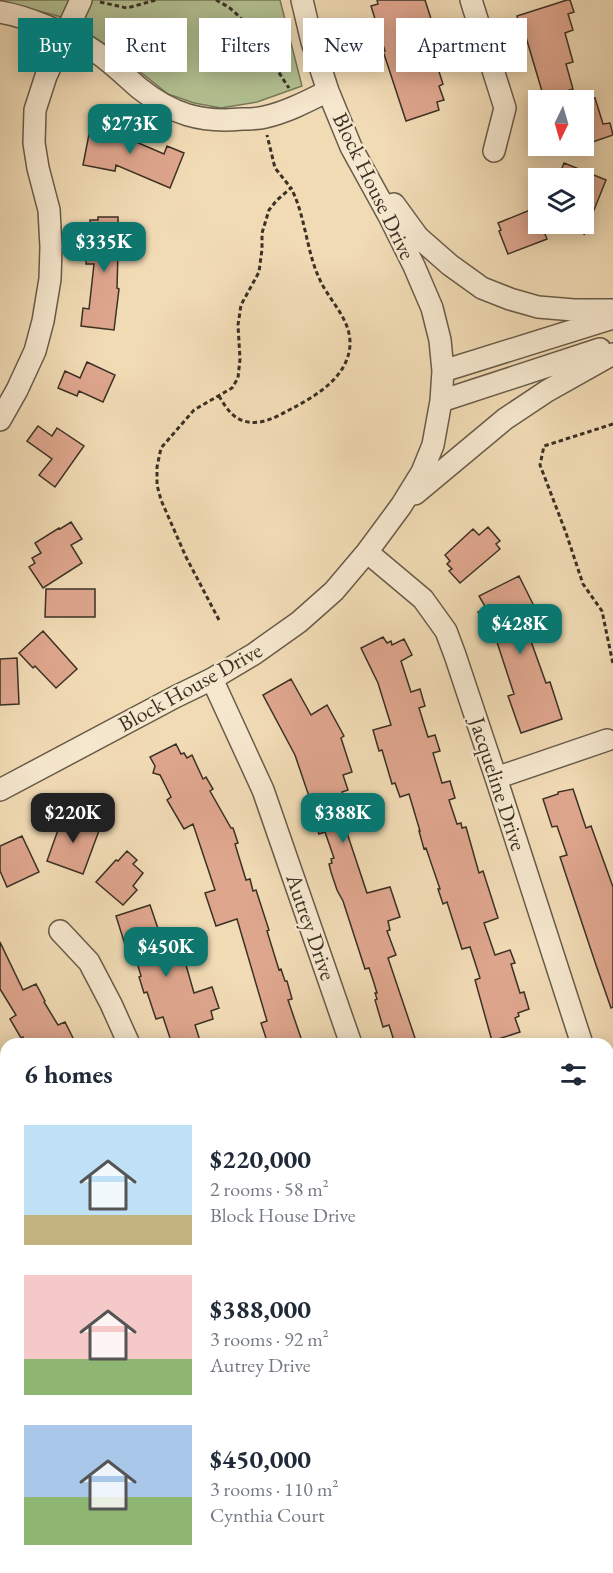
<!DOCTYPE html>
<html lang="en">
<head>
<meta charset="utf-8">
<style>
  :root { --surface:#fff; --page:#f6f6f7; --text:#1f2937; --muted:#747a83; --accent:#0f766e }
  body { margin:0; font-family:"EB Garamond",serif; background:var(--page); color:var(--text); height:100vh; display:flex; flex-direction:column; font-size:22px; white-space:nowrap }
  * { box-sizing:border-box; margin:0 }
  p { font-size:20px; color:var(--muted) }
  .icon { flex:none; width:33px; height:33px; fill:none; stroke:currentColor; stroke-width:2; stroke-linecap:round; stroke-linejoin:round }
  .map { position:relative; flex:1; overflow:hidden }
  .details { position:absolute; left:0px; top:1038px; width:614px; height:536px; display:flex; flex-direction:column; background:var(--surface); border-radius:18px 18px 0 0; box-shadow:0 3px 15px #0003 }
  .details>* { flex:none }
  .guide { position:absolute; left:18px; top:18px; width:578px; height:54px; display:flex; gap:12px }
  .needle { width:39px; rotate:185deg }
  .fabs { position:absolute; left:528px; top:90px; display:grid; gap:12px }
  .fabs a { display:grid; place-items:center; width:66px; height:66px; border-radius:0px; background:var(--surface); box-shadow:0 3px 15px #0003; font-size:30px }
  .price { position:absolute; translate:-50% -51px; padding:0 14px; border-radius:12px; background:var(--accent); color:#fff; font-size:20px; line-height:39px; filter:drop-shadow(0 2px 3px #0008) }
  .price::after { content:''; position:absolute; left:50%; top:36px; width:18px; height:14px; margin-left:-9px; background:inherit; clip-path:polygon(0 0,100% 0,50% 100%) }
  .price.current { background:#222; color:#fff }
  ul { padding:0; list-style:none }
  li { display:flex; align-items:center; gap:18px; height:150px; padding:0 24px }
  li span { display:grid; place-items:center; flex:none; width:168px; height:120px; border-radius:0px; color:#555 }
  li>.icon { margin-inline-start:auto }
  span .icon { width:72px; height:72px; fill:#fffc; stroke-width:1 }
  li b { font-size:26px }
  h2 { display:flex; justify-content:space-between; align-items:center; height:72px; padding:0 24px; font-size:26px }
  .tag { padding:0 21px; border-radius:0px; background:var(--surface); box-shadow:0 3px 15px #0003; font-size:21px; line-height:54px }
  .tag.current { background:var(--accent); color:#fff }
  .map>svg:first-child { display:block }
  .green { fill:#b3c192; stroke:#77795b; stroke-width:1.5 }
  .building { fill:#dfa68e; stroke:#3b3124; stroke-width:1.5 }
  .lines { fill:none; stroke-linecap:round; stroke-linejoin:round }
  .minor-casing { stroke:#685c48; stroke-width:24 }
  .path { stroke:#3b3124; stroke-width:3; stroke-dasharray:4.5 3; stroke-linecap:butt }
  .minor { stroke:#f6e8cf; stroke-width:21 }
  .labels { text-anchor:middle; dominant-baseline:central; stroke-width:4.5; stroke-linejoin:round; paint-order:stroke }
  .street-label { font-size:22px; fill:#3b3124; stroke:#f6e8cf }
</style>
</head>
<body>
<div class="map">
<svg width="613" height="1573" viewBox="0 0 613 1573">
  <rect width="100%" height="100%" fill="#f1dbb5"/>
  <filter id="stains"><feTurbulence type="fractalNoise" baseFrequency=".00333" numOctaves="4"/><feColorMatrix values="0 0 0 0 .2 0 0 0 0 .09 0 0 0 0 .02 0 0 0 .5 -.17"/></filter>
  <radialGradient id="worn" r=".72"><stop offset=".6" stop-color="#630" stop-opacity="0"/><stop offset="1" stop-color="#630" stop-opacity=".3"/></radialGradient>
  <path class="green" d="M0,0H280L302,86L257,102L221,108L194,103L168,94L114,51L81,28L58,16L0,1Z"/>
  <path class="building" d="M377,0H425L443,56L435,59L443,84L439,86L444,100L437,102L439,110L406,121L383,51H385L371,6L378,4Z
    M567,0H570L574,12L568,14L573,30L565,33L573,62L566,64L573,89L544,98L528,44L524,30L521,31L517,16Z
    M595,98L603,124L610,123L613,135L584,145V101Z
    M91,124L129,131L127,138L164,154L167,146L184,153L170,188L116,165L115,171L83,165Z
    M564,163L606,180L584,235V178H558Z
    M535,208L538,217V224H541L547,239L508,254L499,231L501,230L498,223Z
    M98,217H118V239L127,240V254L118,253L117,288L119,289L114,330L81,326L83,308L89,309L94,264H86L87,244H90V220H98Z
    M87,362L115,375L103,402L79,391L77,396L58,388L65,371L80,378Z
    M38,426L52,436L57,428L84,446L55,487L39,475L52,459L27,441Z
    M71,522L82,539L71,545L82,563L43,588L29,567L35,563L32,558L41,553L35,543L59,528L60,529Z
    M488,527L500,541L496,544L500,549L460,583L449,571L452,569L447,564L450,561L445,555L473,529L479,535Z
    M519,576L534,606L529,608L532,614L523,619L546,683L550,682L562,719L521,733L508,696L514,694L492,627L487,630L478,612L486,608L479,596Z
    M46,589H95V617H45Z
    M43,631L77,669L56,688L35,666L33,668L19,653Z
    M383,637L387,643L391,641L392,645L404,639L412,655L401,661L411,692L420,689L425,706L419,708L428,737L435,735L440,751L433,753L442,783L450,781L455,798L449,800L457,824L461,823L462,828L466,827L479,873L483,871L498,918L484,923L495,955L510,950L515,963L511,964L520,993L524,992L529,1009L518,1013L519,1016L515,1018L520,1032L492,1041L475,980L480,978L470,947L462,949L447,902L443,904L438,889H440L426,848L424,849L419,831H420L409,794L400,797L395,783L392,784L382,750L379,751L373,730L391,725L378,683L361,648Z
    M17,658L19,704L0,705V659Z
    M291,679L311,715L327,705L344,736L341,738L352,772L343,775L348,790L342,792L351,818L343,821L367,893L390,887L400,917L388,921L390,930L387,931L396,955L388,958L417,1044H395L389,1025L383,1027L375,1000L377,999L375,993H377L373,980L369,968L365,969L343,901L337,890L331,872L329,864L332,863L331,859L334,858L325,832L319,834L314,819H315V814L295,755L263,695Z
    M176,744L181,754L184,753L187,758L192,755L203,779L206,777L213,789L210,791L231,828H233L238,843L235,844L246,880L250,879L253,891L256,890L269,930L267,931L279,970L281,969L285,981H287L292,999L288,1000L303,1044H268L261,1023L267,1021L237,919L216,926L205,893L215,890L193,824L184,829L167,800L171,797L160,775L153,773L155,766L150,757Z
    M573,789L586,828L591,826L613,887V1007L611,1008L596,965L560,857L567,855L557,826L552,827L543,799L558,794V792Z
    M61,814L100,828L83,874L47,861L58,830L55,829Z
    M22,836L39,872L7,887L0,871V846Z
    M127,851L137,860L133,864L143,873L133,886L137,890L123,905L96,882L116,860L118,861Z
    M150,905L165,949L180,944L194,993L212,987L219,1008L211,1011L213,1019L195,1025L201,1044H172L163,1017L156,1019L147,992L144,993L139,977L141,976L133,949L127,951L116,916Z
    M0,942L23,990L36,984L45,1001L44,1002L58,1025L65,1022L76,1044H26L23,1037L21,1038L10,1019L16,1015L0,989Z"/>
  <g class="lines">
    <g class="minor-casing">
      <path id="minor" d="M471,0L505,108L494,151
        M0,12C26,16 72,35 93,50C110,61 124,75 139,88C171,114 201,123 242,119C249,119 257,119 265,117C287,112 308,101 328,91
        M394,204L418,237L450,265L482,288L510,299L538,307L574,310H613
        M443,371L613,318
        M441,401L600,349
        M0,420L17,390L35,351L43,321L50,279L51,247L49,210L38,168L34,143L35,110L46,76L81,0
        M415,494L505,419L547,391L613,354
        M367,552L423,599L446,631L455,655L496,778L582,1044
        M212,679L263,790L351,1044
        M496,778L607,740
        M0,790L175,697L212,679L254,654L299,622L334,591L367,552L401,506L422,472L433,445L441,401L443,371L440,340L432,308L414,266L389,216L351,147L328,91L312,42L302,0
        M60,931L89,962L111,1004L129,1044
        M608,1104L613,1109
        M0,1213L6,1211
        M0,1433L6,1431
        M303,1573L323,1568"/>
    </g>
    <path class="path" d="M216,0C221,3 228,6 232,10C257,31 271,62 289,88
      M100,2L127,8L156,0
      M219,396C225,406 232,418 244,421C261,426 276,417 291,409C316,396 348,377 350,345C351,319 330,302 320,280C306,251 306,217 291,188
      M613,424L544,446L540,465L566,533L583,584L602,611L613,664
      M219,620L186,557L161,500L157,485V467L161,448L194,410L232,388L238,378L240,359L238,325L241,305L259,272L262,249V233L269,210L277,200L291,188L275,168L267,135
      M608,1073L613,1081"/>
    <use href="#minor" class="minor"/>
  </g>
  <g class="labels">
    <g class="street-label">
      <text transform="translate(374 186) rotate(64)">Block House Drive</text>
      <text transform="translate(190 687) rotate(-29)">Block House Drive</text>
      <text transform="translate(498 784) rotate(72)">Jacqueline Drive</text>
      <text transform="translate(311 927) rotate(71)">Autrey Drive</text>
    </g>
  </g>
  <rect width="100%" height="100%" filter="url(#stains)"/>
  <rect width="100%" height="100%" fill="url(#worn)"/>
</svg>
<div class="fabs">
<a><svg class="needle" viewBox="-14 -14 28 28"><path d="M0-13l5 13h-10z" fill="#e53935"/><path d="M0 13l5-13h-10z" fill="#747a83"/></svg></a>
<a><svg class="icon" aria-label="layers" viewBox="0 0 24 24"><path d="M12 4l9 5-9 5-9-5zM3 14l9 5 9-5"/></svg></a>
</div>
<b class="price" style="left:130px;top:155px">$273K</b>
<b class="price" style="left:104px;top:273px">$335K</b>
<b class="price" style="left:520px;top:655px">$428K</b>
<b class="price current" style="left:73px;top:844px">$220K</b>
<b class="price" style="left:343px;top:844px">$388K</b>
<b class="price" style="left:166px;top:978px">$450K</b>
<div class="guide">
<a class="tag current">Buy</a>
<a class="tag">Rent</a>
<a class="tag">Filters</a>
<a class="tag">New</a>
<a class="tag">Apartment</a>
</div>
<section class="details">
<h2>6 homes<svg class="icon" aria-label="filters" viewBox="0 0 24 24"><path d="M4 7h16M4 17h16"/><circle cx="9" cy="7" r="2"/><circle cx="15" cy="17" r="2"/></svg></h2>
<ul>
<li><span style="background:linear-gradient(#bfe0f5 75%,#c2b280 0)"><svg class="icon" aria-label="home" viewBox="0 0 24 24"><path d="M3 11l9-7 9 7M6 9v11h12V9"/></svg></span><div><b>$220,000</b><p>2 rooms · 58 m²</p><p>Block House Drive</p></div></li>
<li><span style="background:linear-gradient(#f6c9c9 70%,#8fb573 0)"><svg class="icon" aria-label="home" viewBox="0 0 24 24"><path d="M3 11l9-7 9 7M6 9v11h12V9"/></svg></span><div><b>$388,000</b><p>3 rooms · 92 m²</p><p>Autrey Drive</p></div></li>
<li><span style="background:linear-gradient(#a9c7e8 60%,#8fb573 0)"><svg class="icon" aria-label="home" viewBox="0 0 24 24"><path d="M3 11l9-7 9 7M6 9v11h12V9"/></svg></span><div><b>$450,000</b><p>3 rooms · 110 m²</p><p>Cynthia Court</p></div></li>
</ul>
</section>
</div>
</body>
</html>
